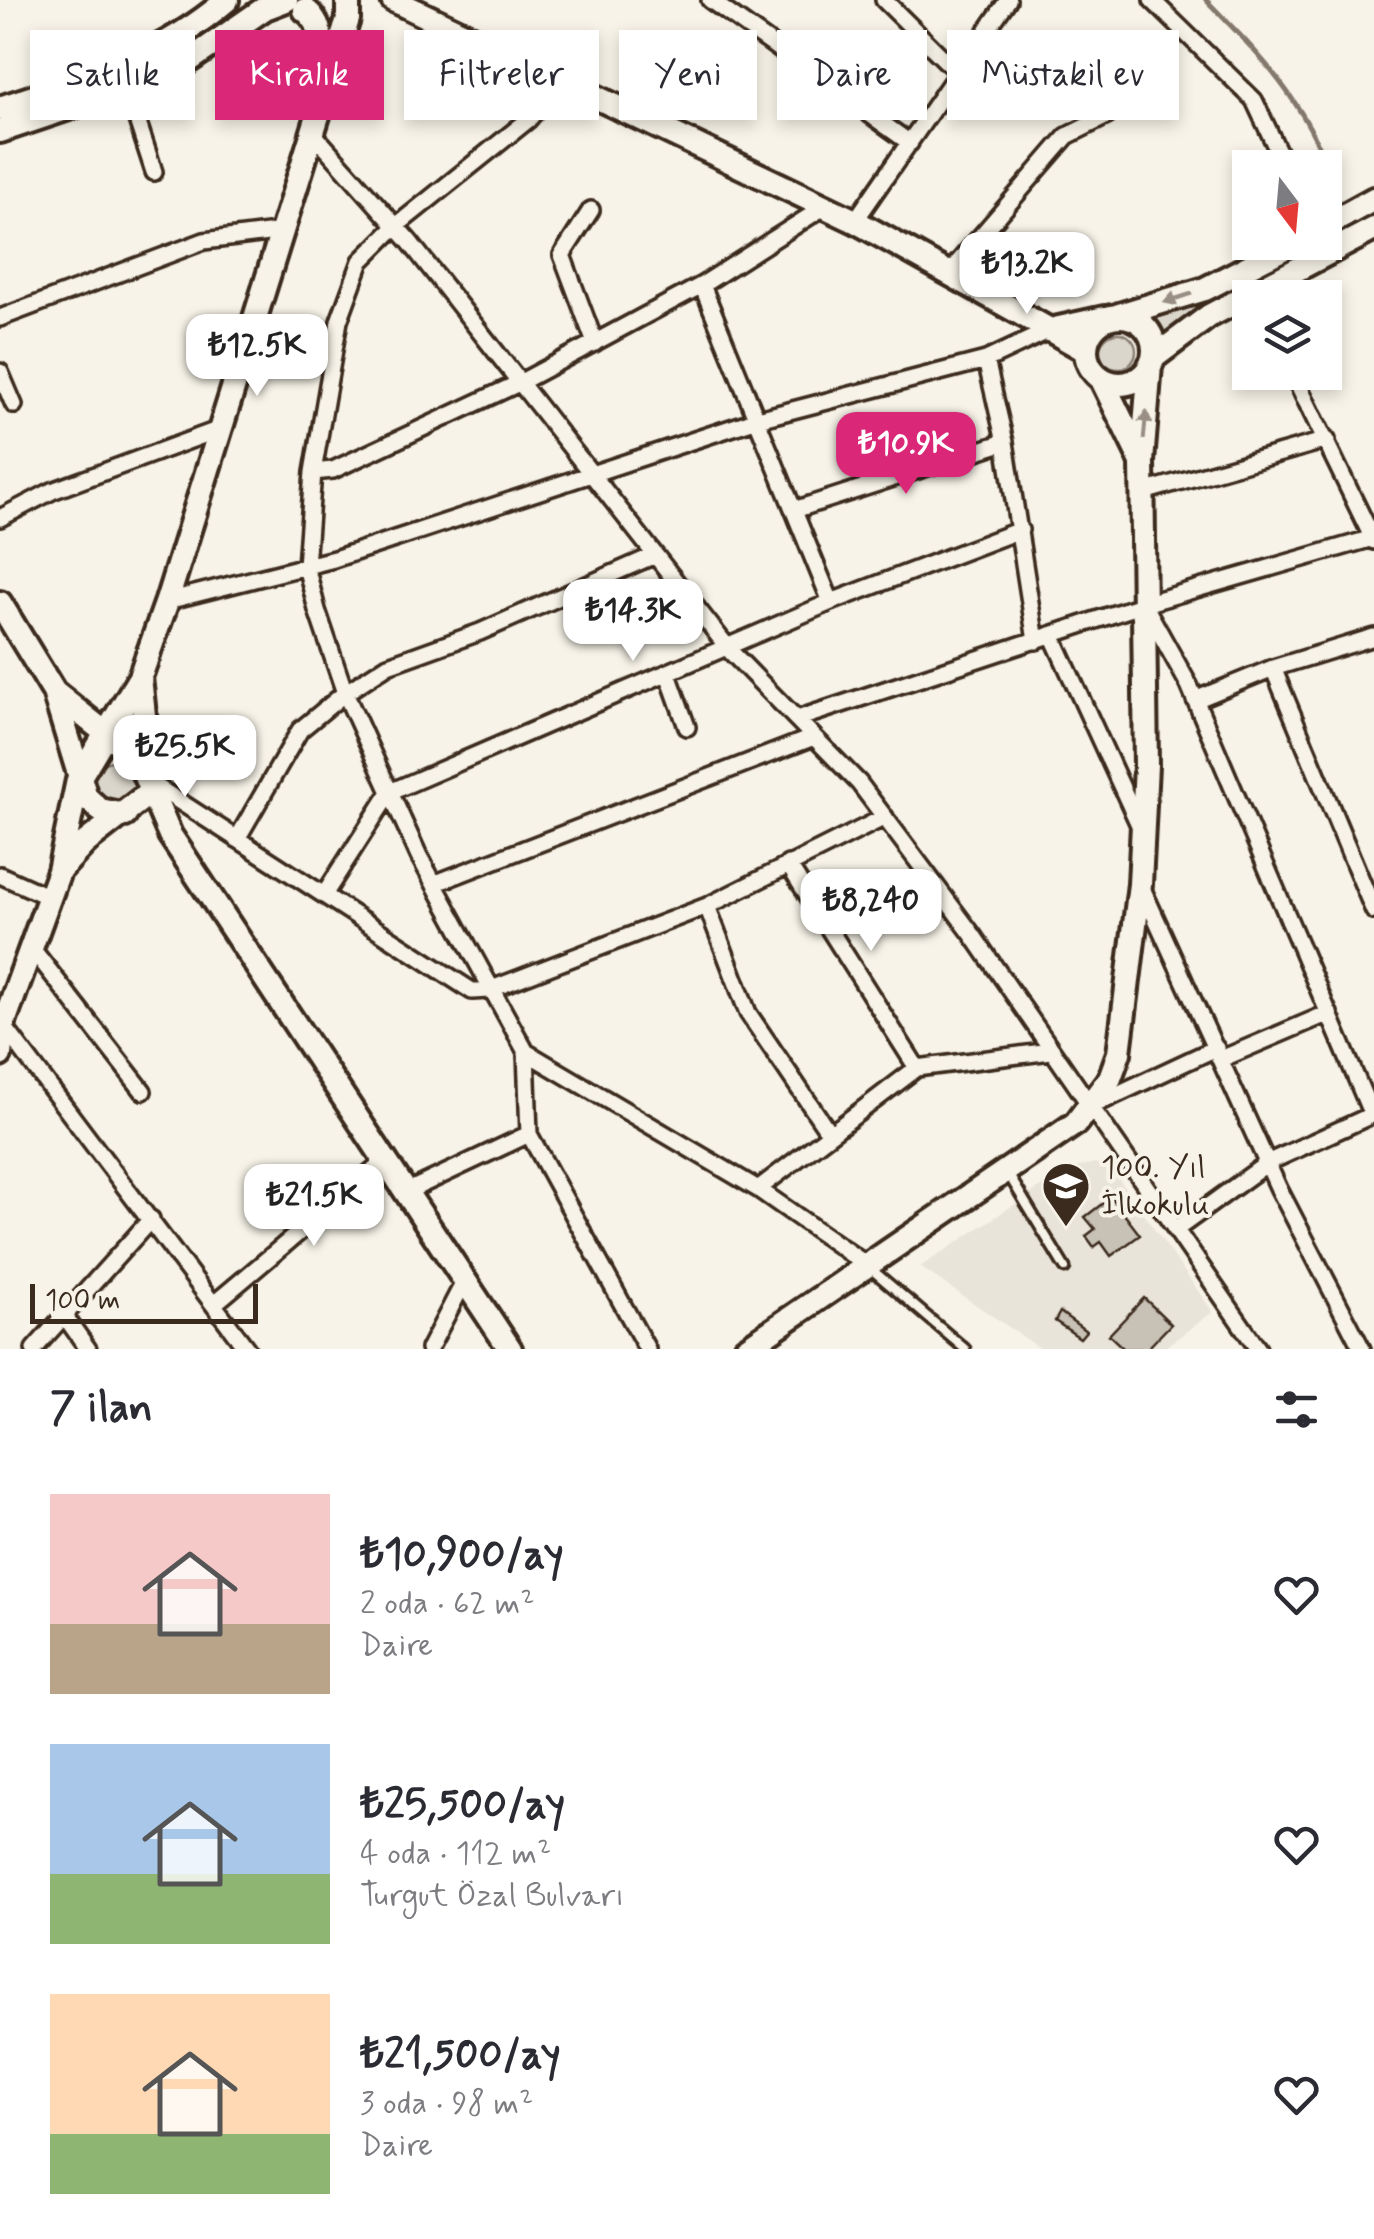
<!DOCTYPE html>
<html lang="tr">
<head>
<meta charset="utf-8">
<style>
  :root { --surface:#fff; --page:#f2f2f3; --text:#2b2b33; --muted:#7c7c81; --accent:#db2777 }
  body { margin:0; font-family:Mynerve,sans-serif; background:var(--page); color:var(--text); height:100vh; display:flex; flex-direction:column; font-size:38px; white-space:nowrap }
  * { box-sizing:border-box; margin:0 }
  p { font-size:32px; color:var(--muted) }
  .icon { flex:none; width:55px; height:55px; fill:none; stroke:currentColor; stroke-width:2; stroke-linecap:round; stroke-linejoin:round }
  .map { position:relative; height:1349px; overflow:hidden }
  .sheet { display:flex; flex-direction:column; background:var(--surface); flex:1 }
  .sheet>* { flex:none }
  .banner { position:absolute; left:30px; top:30px; width:1315px; height:90px; display:flex; gap:20px }
  .needle { width:65px; rotate:164deg }
  .controls { position:absolute; left:1232px; top:150px; display:grid; gap:20px }
  .controls a { display:grid; place-items:center; width:110px; height:110px; border-radius:0px; background:var(--surface); box-shadow:0 5px 15px #0003; font-size:50px }
  .scale { position:absolute; left:30px; bottom:25px; width:228px; box-sizing:border-box; padding-left:10px; border:5px solid #3b2a1e; border-top:0; font-size:28px; line-height:35px; white-space:nowrap; color:#3b2a1e; -webkit-text-stroke:8px #f7f3e8; paint-order:stroke }
  .price { position:absolute; translate:-50% -85px; padding:0 22px; border-radius:20px; background:#fff; color:#222; font-size:32px; line-height:65px; filter:drop-shadow(0 2px 5px #0008) }
  .price::after { content:''; position:absolute; left:50%; top:60px; width:30px; height:22px; margin-left:-15px; background:inherit; clip-path:polygon(0 0,100% 0,50% 100%) }
  .price.on { background:var(--accent); color:#fff }
  ul { padding:0; list-style:none }
  li { display:flex; align-items:center; gap:30px; height:250px; padding:0 50px }
  li span { display:grid; place-items:center; flex:none; width:280px; height:200px; border-radius:0px; color:#555 }
  li>.icon { margin-inline-start:auto }
  span .icon { width:120px; height:120px; fill:#fffc; stroke-width:1 }
  li b { font-size:42px }
  h2 { display:flex; justify-content:space-between; align-items:center; height:120px; padding:0 50px; font-size:42px }
  .chip { padding:0 35px; border-radius:0px; background:var(--surface); box-shadow:0 5px 15px #0003; font-size:35px; line-height:90px }
  .chip.on { background:var(--accent); color:#fff }
  .map>svg:first-child { display:block }
  .built { fill:#e9e4d9 }
  .green { fill:#dbd6cb; stroke:#8b8074; stroke-width:2.5 }
  .lines { fill:none; stroke-linecap:round; stroke-linejoin:round }
  .stream { stroke:#84786c; stroke-width:5 }
  .building { fill:#c8c1b6; stroke:#3b2a1e; stroke-width:2.5 }
  .lane-casing { stroke:#3b2a1e; stroke-width:15 }
  .street-casing { stroke:#3b2a1e; stroke-width:22 }
  .secondary-casing { stroke:#3b2a1e; stroke-width:30 }
  .lane { stroke:#f7f3e8; stroke-width:8 }
  .street { stroke:#f7f3e8; stroke-width:15 }
  .secondary { stroke:#f7f3e8; stroke-width:22 }
  .oneway { fill:#998e83 }
  .labels { text-anchor:middle; dominant-baseline:central; stroke-width:8; stroke-linejoin:round; paint-order:stroke }
  .poi-label { font-size:32px; fill:#3b2a1e; stroke:#f7f3e8; text-anchor:start }
</style>
</head>
<body>
<div class="map">
<svg width="1374" height="1349" viewBox="0 0 1374 1349">
  <rect width="100%" height="100%" fill="#f7f3e8"/>
  <filter id="ink" filterUnits="userSpaceOnUse"><feTurbulence type="fractalNoise" baseFrequency=".01" numOctaves="2"/><feDisplacementMap in="SourceGraphic" scale="20" xChannelSelector="R" yChannelSelector="G"/><feConvolveMatrix kernelMatrix="1 2 1 2 8 2 1 2 1" color-interpolation-filters="sRGB"/></filter>
  <g filter="url(#ink)">
    <path class="built" d="M1094,1163L1111,1168L1213,1312L1162,1349H1041L920,1267L1065,1171Z"/>
    <path class="green" d="M1246,283L1247,286L1162,345L1151,320Z
      M1100 351a18 18 0 1 1 36 0a18 18 0 1 1-36 0Z
      M93 782a21 21 0 1 1 42 0a21 21 0 1 1-42 0Z"/>
    <g class="lines">
      <path class="stream" d="M1206,0C1260,55 1306,102 1331,177"/>
    </g>
    <path class="building" d="M1111,1197L1140,1235L1111,1256L1101,1242L1094,1247L1086,1236L1095,1229L1085,1217Z
      M1144,1298L1171,1324L1147,1349H1124L1109,1335Z
      M1060,1312L1086,1331L1080,1338L1055,1321Z"/>
    <g class="lines">
      <g class="lane-casing">
        <path id="lane" d="M1007,1172L1065,1268
          M870,1268L965,1349"/>
      </g>
      <g class="street-casing">
        <path id="street" d="M710,0L910,143
          M884,0L959,74
          M1152,0L1254,100L1286,168
          M562,81L528,120L396,226L361,261L339,321L313,472L306,566L317,610L345,693L419,856L526,1052L758,1189L868,1266
          M127,89L154,172
          M312,132L409,241L732,653L859,783L972,934L1258,1349
          M591,210L562,255L595,343
          M855,221L1008,0
          M949,273L1067,136L1107,116
          M702,285L831,602
          M0,318L204,241L284,231
          M986,360L1005,442L1036,641
          M0,372L14,405
          M1292,372L1374,541
          M313,472L333,470L519,383L702,285L824,207
          M1143,492L1327,440
          M794,510L1005,442
          M0,518L52,491L220,429
          M167,601L334,559L758,419L986,360L1050,330
          M1146,608L1189,685L1372,1115
          M1052,635L1140,827
          M1273,668L1374,911
          M668,674L687,727
          M1195,700L1273,668L1374,637
          M797,719L1144,604L1373,538
          M151,783L472,991L489,990L707,906L885,817
          M237,839L300,730L345,693L388,665L480,632L655,555
          M788,864L917,1068
          M0,875L49,897
          M436,883L814,737
          M1142,888L1279,1189L1362,1349
          M324,895L390,792L831,602L1020,530
          M707,906L748,1013L830,1134
          M30,946L143,1091
          M3,1025L247,1349
          M526,1052L529,1134L647,1349
          M1221,1059L1329,1013
          M1092,1106L1216,1048
          M758,1189L917,1068L1051,1051
          M406,1192L529,1134
          M1178,1228L1269,1162L1374,1114
          M214,1304L385,1160
          M64,1315L88,1349
          M34,1349L151,1219
          M429,1349L465,1280"/>
      </g>
      <g class="secondary-casing">
        <path id="secondary" d="M393,0L855,221L1050,330
          M305,10C326,24 321,54 320,76
          M0,108C84,80 158,59 227,0
          M0,131L170,74L265,8L286,0
          M1325,226L1374,199
          M1119,315L1205,289L1296,242
          M1086 350a34 34 0 1 1 68 0a34 34 0 1 1-68 0Z
          M1085,350L1050,330L1105,318
          M1153,358L1209,316L1374,229
          M1101,378L1142,462L1150,365
          M0,603L54,692L86,797L100,810L125,815
          M54,692L137,758L170,835L510,1349
          M59,871L85,843L148,794L151,783L140,677
          M0,1055L3,1025L59,871L78,780L140,677L167,601L348,19V0
          M745,1349L1076,1123L1110,1078L1119,1053L1140,884L1146,765L1142,462"/>
      </g>
      <use href="#lane" class="lane"/>
      <use href="#street" class="street"/>
      <use href="#secondary" class="secondary"/>
    </g>
    <defs><path id="oneway-solid" d="M-6-.8H1V-3.2L6.5 0L1 3.2V.8H-6Z" transform="scale(2.5)"/></defs>
    <g class="oneway">
      <use href="#oneway-solid" transform="translate(1178 298) rotate(162)"/>
      <use href="#oneway-solid" transform="translate(1145 425) rotate(-85)"/>
    </g>
  </g>
  <defs>
    <g id="school-pin" transform="scale(2.5)"><path d="M0 17L-7.5 6A9.5 9.5 0 1 1 7.5 6Z" fill="#3b2a1e" stroke="#f7f3e8"/><path d="M0-5L7-2L0 1L-7-2ZM-4 1L0 2.5L4 1V4Q0 6-4 4Z" fill="#fff"/></g>
  </defs>
  <g fill-rule="evenodd">
    <use href="#school-pin" x="1066" y="1186"/>
  </g>
  <g class="labels">
    <g class="poi-label">
      <text x="1101" y="1168">100. Yıl<tspan x="1101" dy="37">İlkokulu</tspan></text>
    </g>
  </g>
</svg>
<div class="controls">
<a><svg class="needle" viewBox="-14 -14 28 28"><path d="M0-13l5 13h-10z" fill="#e53935"/><path d="M0 13l5-13h-10z" fill="#7c7c81"/></svg></a>
<a><svg class="icon" aria-label="layers" viewBox="0 0 24 24"><path d="M12 4l9 5-9 5-9-5zM3 14l9 5 9-5"/></svg></a>
</div>
<div class="scale">100 m</div>
<b class="price" style="left:1027px;top:317px">₺13.2K</b>
<b class="price" style="left:257px;top:399px">₺12.5K</b>
<b class="price on" style="left:906px;top:497px">₺10.9K</b>
<b class="price" style="left:633px;top:664px">₺14.3K</b>
<b class="price" style="left:185px;top:800px">₺25.5K</b>
<b class="price" style="left:871px;top:954px">₺8,240</b>
<b class="price" style="left:314px;top:1249px">₺21.5K</b>
<div class="banner">
<a class="chip">Satılık</a>
<a class="chip on">Kiralık</a>
<a class="chip">Filtreler</a>
<a class="chip">Yeni</a>
<a class="chip">Daire</a>
<a class="chip">Müstakil ev</a>
</div>
</div>
<section class="sheet">
<h2>7 ilan<svg class="icon" aria-label="filters" viewBox="0 0 24 24"><path d="M4 7h16M4 17h16"/><circle cx="9" cy="7" r="2"/><circle cx="15" cy="17" r="2"/></svg></h2>
<ul>
<li><span style="background:linear-gradient(#f6c9c9 65%,#b9a48a 0)"><svg class="icon" aria-label="home" viewBox="0 0 24 24"><path d="M3 11l9-7 9 7M6 9v11h12V9"/></svg></span><div><b>₺10,900/ay</b><p>2 oda · 62 m²</p><p>Daire</p></div><svg class="icon" aria-label="heart" viewBox="0 0 24 24"><path d="M12 20l-8-8c-3-5 5-10 8-4 3-6 11-1 8 4z"/></svg></li>
<li><span style="background:linear-gradient(#a9c7e8 65%,#8fb573 0)"><svg class="icon" aria-label="home" viewBox="0 0 24 24"><path d="M3 11l9-7 9 7M6 9v11h12V9"/></svg></span><div><b>₺25,500/ay</b><p>4 oda · 112 m²</p><p>Turgut Özal Bulvarı</p></div><svg class="icon" aria-label="heart" viewBox="0 0 24 24"><path d="M12 20l-8-8c-3-5 5-10 8-4 3-6 11-1 8 4z"/></svg></li>
<li><span style="background:linear-gradient(#ffd9b3 70%,#8fb573 0)"><svg class="icon" aria-label="home" viewBox="0 0 24 24"><path d="M3 11l9-7 9 7M6 9v11h12V9"/></svg></span><div><b>₺21,500/ay</b><p>3 oda · 98 m²</p><p>Daire</p></div><svg class="icon" aria-label="heart" viewBox="0 0 24 24"><path d="M12 20l-8-8c-3-5 5-10 8-4 3-6 11-1 8 4z"/></svg></li>
</ul>
</section>
</body>
</html>
